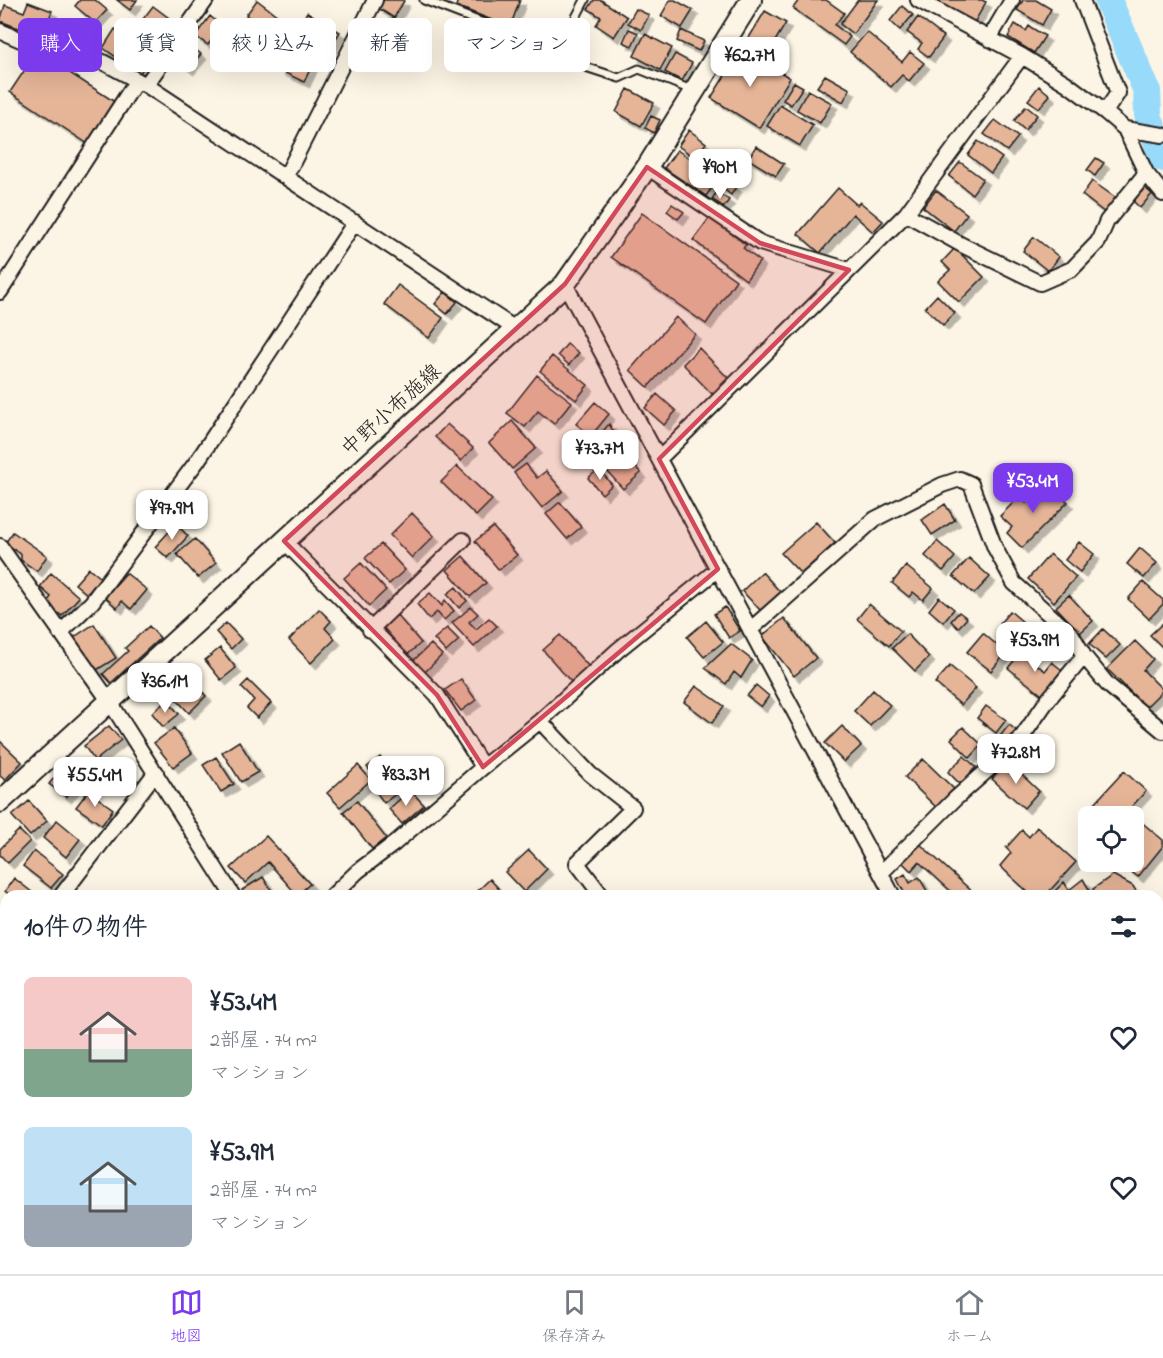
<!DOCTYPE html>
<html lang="ja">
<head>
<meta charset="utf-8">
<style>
  :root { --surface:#fff; --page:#f6f6f7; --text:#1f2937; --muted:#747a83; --line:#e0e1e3; --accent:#7c3aed }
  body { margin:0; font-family:"Indie Flower","Klee One",sans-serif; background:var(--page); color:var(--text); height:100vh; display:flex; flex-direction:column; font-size:22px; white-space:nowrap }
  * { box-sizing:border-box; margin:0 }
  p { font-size:20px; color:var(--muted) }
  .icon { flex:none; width:33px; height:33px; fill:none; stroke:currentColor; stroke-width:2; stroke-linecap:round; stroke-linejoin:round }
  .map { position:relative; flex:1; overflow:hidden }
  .side { position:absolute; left:0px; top:890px; width:1164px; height:386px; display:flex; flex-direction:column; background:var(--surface); border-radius:18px 18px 0 0; box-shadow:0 6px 24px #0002 }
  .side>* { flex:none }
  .top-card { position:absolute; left:18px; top:18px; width:600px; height:54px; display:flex; gap:12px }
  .tools { position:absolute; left:1078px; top:806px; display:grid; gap:12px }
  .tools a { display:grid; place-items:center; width:66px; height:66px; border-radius:9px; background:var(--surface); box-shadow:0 6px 24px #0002; font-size:30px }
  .price { position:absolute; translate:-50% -51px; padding:0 14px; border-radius:12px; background:#fff; color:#222; font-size:20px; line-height:39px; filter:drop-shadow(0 2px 3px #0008) }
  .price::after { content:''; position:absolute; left:50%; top:36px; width:18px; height:14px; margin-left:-9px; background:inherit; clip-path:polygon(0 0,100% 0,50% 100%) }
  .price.active { background:var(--accent); color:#fff }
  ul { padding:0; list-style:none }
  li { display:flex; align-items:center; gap:18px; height:150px; padding:0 24px }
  li span { display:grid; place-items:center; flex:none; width:168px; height:120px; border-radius:9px; color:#555 }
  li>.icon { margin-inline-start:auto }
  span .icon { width:72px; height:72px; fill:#fffc; stroke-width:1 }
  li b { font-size:26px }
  h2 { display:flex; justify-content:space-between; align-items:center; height:72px; padding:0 24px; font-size:26px }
  .chip { padding:0 21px; border-radius:9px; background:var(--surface); box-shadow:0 6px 24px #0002; font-size:21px; line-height:54px }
  .chip.active { background:var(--accent); color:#fff }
  .tabs { display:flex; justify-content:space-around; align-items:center; height:84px; border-top:2px solid var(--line); background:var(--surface); font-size:16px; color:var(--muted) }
  .tabs a { display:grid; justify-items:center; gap:3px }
  .tabs .active { color:var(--accent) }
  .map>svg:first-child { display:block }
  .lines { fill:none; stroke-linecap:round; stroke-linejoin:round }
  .river { stroke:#98dafa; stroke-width:28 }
  .building { fill:#e6b598; stroke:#1c1c1c; stroke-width:1.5; filter:url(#shadow) }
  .service-casing { stroke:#1c1c1c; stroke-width:11 }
  .minor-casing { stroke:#1c1c1c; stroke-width:18 }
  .secondary-casing { stroke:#1c1c1c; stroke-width:24 }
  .service { stroke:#fcf5e5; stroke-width:7 }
  .minor { stroke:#fcf5e5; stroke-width:14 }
  .secondary { stroke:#fcf5e5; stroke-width:20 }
  .marked { fill:#d1495b; fill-opacity:0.2; stroke:#d1495b; stroke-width:4.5; stroke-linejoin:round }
  .labels { text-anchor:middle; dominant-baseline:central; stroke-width:5; stroke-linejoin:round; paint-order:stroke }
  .street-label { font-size:21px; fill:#1c1c1c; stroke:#fcf5e5 }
</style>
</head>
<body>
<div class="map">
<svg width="1163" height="1274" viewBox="0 0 1163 1274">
  <defs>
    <filter id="shadow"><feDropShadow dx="5.5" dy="5.5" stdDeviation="0" flood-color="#0004"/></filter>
  </defs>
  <rect width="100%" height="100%" fill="#fcf5e5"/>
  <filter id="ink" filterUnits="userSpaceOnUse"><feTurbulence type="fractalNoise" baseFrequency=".0167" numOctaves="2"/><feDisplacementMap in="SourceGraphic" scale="12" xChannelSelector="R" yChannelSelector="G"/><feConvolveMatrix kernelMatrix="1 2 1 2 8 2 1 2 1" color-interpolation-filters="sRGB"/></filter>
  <g filter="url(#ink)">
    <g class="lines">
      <path class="river" d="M1108,0L1147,91L1148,115L1163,158"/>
    </g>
    <path class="building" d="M80,0H95L107,10L95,23L75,6Z
      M117,0H137L130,10Z
      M257,0L291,26L279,41L246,15Z
      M383,0H402L404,1L394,18L378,8Z
      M458,0H520L510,27L456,6Z
      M594,0H601L627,17L614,37L596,25L601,17L588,9Z
      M670,0H675L693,10L682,28L661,16Z
      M799,0H826L844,13L835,25L850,37L844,45L793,8Z
      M858,0H878L853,34L840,24Z
      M934,0H982L986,2L974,23Z
      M1023,0H1036L1051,9L1042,25L1017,10Z
      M28,2L52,11L42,37L0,21L5,5L24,12Z
      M153,6L173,21L163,34L143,19Z
      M902,6L913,15L900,30L890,21Z
      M636,9L649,15L641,30L628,23Z
      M765,11L786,23L765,58L744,46Z
      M307,12L340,32L327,53L295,33Z
      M210,16L222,26L208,45L195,36Z
      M918,17L944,37L929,57L918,49L922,43L907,32Z
      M66,20L86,29L81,40L61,31Z
      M1015,24L1026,31L1029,26L1045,36L1034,53L1008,37Z
      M115,29L153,53L140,73L103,48Z
      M629,29L638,33L632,46L623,42Z
      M681,30L704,41L699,51L677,41Z
      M257,31L268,39L261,49L249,41Z
      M867,32L902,62L910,52L924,63L909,81L902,75L891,87L850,52Z
      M645,34L672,48L660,70L634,56Z
      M191,46L201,54L188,69L177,60Z
      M742,48L790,78L759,128L711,98Z
      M287,53L312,65L304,82L279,70Z
      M675,54L692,63L682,81L665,72Z
      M32,59L48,69L53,62L115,102L88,144L10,92Z
      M825,75L850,89L843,102L817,87Z
      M794,82L803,87L791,105L783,100Z
      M1039,86L1050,95L1039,108L1028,100Z
      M628,89L654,103L641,126L616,112Z
      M808,90L832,103L820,123L797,110Z
      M780,105L813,125L800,146L767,126Z
      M1026,106L1037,115L1025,130L1014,121Z
      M651,116L660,120L654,133L645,128Z
      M995,120L1018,137L1007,151L984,134Z
      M689,130L706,143L696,158L678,146Z
      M978,141L1002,158L991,173L968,155Z
      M756,146L784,164L776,176L748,159Z
      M677,150L719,178L706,196L664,168Z
      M1096,158L1104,163L1095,176L1087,170Z
      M960,162L983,179L972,194L949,176Z
      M725,179L736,187L731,195L720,186Z
      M1092,181L1116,198L1105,213L1082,195Z
      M838,188L857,205L860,202L883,221L873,232L853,214L820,253L798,234Z
      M1145,188L1152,194L1140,208L1133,201Z
      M936,190L967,214L954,231L923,207Z
      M717,192L729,200L724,207L712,199Z
      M672,204L684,212L678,219L667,211Z
      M642,213L736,280L706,324L611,257Z
      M710,217L746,245L743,248L760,261L746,280L693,240Z
      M1034,237L1059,257L1048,271L1023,251Z
      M955,248L984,277L959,302L938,281L950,270L942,262Z
      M398,285L443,318L429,338L384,304Z
      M445,292L457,302L447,314L435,304Z
      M937,295L955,313L943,325L925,308Z
      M676,317L695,334L648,387L630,370Z
      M567,344L579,353L569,365L558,355Z
      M699,348L728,378L712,394L683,364Z
      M552,356L588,385L576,400L540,371Z
      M537,375L572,402L554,424L538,411L525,427L507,413Z
      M657,394L676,411L664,425L645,408Z
      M595,402L609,414L591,436L576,424Z
      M512,421L536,448L512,469L489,443Z
      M447,424L473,448L461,461L435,437Z
      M609,424L617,437L612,442L641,473L623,489L592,454L594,442Z
      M526,464L537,478L546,471L563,491L542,508L514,473Z
      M457,466L492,500L476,516L441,482Z
      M599,469L612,485L602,494L588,478Z
      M1047,482L1068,502L1022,548L1007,533L1012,527L1000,516L1019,497L1026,503Z
      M560,502L581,527L567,539L546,514Z
      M945,504L955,520L932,535L922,520Z
      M412,513L434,536L412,558L390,535Z
      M816,522L835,543L801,574L781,553Z
      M176,524L188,536L168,558L155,547Z
      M493,527L517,555L499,570L475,541Z
      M13,532L47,556L37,571L21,560V554L5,543Z
      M195,539L216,563L198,578L177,554Z
      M937,541L955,557L943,571L925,556Z
      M1079,542L1094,554L1080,572L1065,560Z
      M381,544L405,570L389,584L365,558Z
      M1140,548L1157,563L1144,578L1127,564Z
      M1050,554L1076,577L1054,602L1028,579Z
      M463,556L486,583L470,597L447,570Z
      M969,558L990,577L974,594L953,576Z
      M361,563L386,590L369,606L344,578Z
      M906,566L933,588L923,600L913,592L909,597L892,583Z
      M89,568L101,578L87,594L75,584Z
      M762,572L781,593L761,611L742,591Z
      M51,573L79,597L62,616L46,603L51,597L40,587Z
      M126,573L147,590L131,609L122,601L117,608L105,597Z
      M1143,582L1163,600V604L1149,619L1128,599Z
      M456,587L467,601L459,608L447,594Z
      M430,593L442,606L445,600L454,611L444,620L437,612L429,619L417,604Z
      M1069,595L1093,621L1080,633L1056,607Z
      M939,597L954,609L943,622L929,610Z
      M869,604L901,631L889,646L857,619Z
      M471,607L478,614L469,622L476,629L489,618L497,626L474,647L452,623Z
      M725,607L740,631L729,638L714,614Z
      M319,609L331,621L325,628L335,639L311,663L289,640Z
      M1010,611L1030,628L1020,640L1000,623Z
      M959,612L967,618L958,628L951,621Z
      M397,615L421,643L407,655L383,627Z
      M784,618L816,658L794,676L762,636Z
      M706,621L723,642L704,657L687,637Z
      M226,623L241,639L231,649L216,632Z
      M1163,623V648L1150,635Z
      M94,624L116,658L95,671L73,638Z
      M149,626L160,638L111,683L103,674L128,651L125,648Z
      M447,628L459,640L446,652L434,639Z
      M1103,629L1120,645L1106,659L1089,644Z
      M983,633L1006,653L991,671L967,652Z
      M907,634L929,657L915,671L892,648Z
      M560,635L589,667L571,682L543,650Z
      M1135,641L1153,659L1143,670L1163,690L1146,707L1107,669Z
      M431,644L442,655L425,672L414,660Z
      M731,644L752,660L741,678L734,672L726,684L705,668Z
      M220,648L236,668L221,680L205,660Z
      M1021,652L1045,671L1052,662L1062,670L1042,695L1008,668Z
      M950,666L976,688L961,705L935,683Z
      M184,672L206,696L189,713L166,688Z
      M461,679L476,700L461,711L445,690Z
      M248,680L271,703L257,718L247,708L254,700L241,687Z
      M756,685L769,696L761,707L747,696Z
      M696,686L724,706L712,723L684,702Z
      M873,690L890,705L870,726L854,711Z
      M167,700L179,714L163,727L152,713Z
      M986,706L1006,720L996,733L977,718Z
      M1009,725L1016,730L1008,740L1001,735Z
      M109,726L121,740L95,761L84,746Z
      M842,726L861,746L844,762L825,743Z
      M963,727L982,745L970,758L951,739Z
      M174,728L192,753L173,767L154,743Z
      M0,741L22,762L5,780L0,776Z
      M239,741L258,772L241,782L222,752Z
      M964,756L976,767L960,784L948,772Z
      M216,757L234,784L221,792L203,765Z
      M380,757L392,774L380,783L367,767Z
      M923,759L954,789L936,807L905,777Z
      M1008,762L1039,791L1024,808L992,779Z
      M66,763L83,776L66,797L49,784Z
      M358,765L371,780L340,807L327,793Z
      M127,771L138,781L129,793L117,783Z
      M1124,771L1146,791L1123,816H1089V820L1084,815Z
      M398,775L406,786L384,803L376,792Z
      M410,790L424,805L402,824L389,809Z
      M88,791L113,809L102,825L76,807Z
      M29,801L47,821L30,836L12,816Z
      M357,801L386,838L372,849L343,812Z
      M1134,816L1163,840V846L1138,877L1118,861H1134Z
      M57,820L80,839L66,857L43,838Z
      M1037,827L1076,862L1045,896H1032L1000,866L1011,853L1006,848L1022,830L1029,837Z
      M19,830L30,841L8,863L0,855V849Z
      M266,836L310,884L297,895L268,862L245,883L231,868Z
      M919,843L977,896H956L919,862L911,871L902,862Z
      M529,850L547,869L524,892L505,872Z
      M34,851L63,874L51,888L23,866Z
      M905,874L910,883L919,877L930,896H906L897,879Z
      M1113,875L1133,886L1139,896H1098L1093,889Z
      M263,877L275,896H246L242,890Z
      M14,878L33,893L30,896H11L5,891Z
      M490,879L505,896H472Z
      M1083,879L1093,896H1050L1064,882L1069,890Z
      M1163,915V958L1158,962V919Z
      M1163,1041V1071L1158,1074V1044Z
      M1163,1097V1116L1158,1105V1099Z
      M2,1131L6,1135V1155L4,1158L0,1155V1134Z
      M1163,1131V1161L1158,1163V1133Z
      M1,1257L6,1261V1269L2,1274H0Z
      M35,1269H67L72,1274H40Z
      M89,1269H103L98,1274H84Z
      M239,1269H260L254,1274H243Z
      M288,1269H302L306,1274H282Z
      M351,1269H381L384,1274H355Z
      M420,1269H433L436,1273L413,1274Z
      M450,1269H483L484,1274H448L446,1272Z
      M489,1269H515L518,1274H492Z
      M534,1269H550L551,1270L547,1274H539Z
      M805,1269H813L817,1274H799Z
      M827,1269H845L839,1274H831Z
      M875,1269H897L891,1274H876L873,1271Z
      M903,1269H914L918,1274H898Z
      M983,1269H1012L1015,1272L1013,1274H985L986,1273Z
      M1021,1269H1030L1035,1274H1016Z
      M1035,1269H1054L1059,1274H1040Z"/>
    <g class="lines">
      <g class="service-casing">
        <path id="service" d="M424,0L509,33L555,57L619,78L639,69L694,91
          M555,57L585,0"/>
      </g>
      <g class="minor-casing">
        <path id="minor" d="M1082,0L1118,93L1105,112
          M0,31L30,44L97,59L146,85L517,330
          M989,39L1012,0
          M1022,56L1066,83L1105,112L1125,129L1146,173L1163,194
          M146,85L206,0
          M1125,129L1163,135
          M647,167L760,243L849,270
          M286,176L375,0
          M906,214L962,245L1040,283L1072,269L1098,242L1107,221L1146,173
          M565,284L893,896
          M0,292L137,80
          M659,459L906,214L1022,56L918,0
          M284,541L437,695L483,767
          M0,546L110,702L233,896
          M370,630L463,540
          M750,630L875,519L942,485L960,479L971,484L995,548L1014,583L1072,635L1084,656
          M60,633L92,602L198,460L355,222
          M540,721L590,774L633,808L577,863L602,896
          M881,873L955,799L1017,744L1047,701L1084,656L1107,684L1163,731
          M61,896L156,772
          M332,896L358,871L395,843L483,767L540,721L618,650L718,569
          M1158,1088L1163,1086
          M0,1171L6,1176
          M155,1269L160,1274
          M622,1269L628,1274
          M955,1269L963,1274
          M1070,1269L1073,1274
          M106,1274L111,1269
          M227,1274V1269
          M579,1274L586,1269"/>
      </g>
      <g class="secondary-casing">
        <path id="secondary" d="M0,802L565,284L647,167L751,0"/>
      </g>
      <use href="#service" class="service"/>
      <use href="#minor" class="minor"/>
      <use href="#secondary" class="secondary"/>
    </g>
  </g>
  <path class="marked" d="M647,167L760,243L849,270L659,459L718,569L483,767L437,695L284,541L565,284Z"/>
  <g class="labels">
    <g class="street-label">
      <text transform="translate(392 411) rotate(-42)">中野小布施線</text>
    </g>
  </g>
</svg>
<div class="tools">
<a><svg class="icon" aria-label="locate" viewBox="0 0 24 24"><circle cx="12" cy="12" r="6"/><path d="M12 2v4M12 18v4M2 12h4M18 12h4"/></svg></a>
</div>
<b class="price" style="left:750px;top:88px">¥62.7M</b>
<b class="price" style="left:720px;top:200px">¥90M</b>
<b class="price" style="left:600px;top:481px">¥73.7M</b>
<b class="price active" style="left:1033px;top:514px">¥53.4M</b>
<b class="price" style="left:172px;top:541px">¥97.9M</b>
<b class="price" style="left:1035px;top:673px">¥53.9M</b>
<b class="price" style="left:165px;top:714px">¥36.1M</b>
<b class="price" style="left:1016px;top:785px">¥72.8M</b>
<b class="price" style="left:406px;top:807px">¥83.3M</b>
<b class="price" style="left:95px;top:808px">¥55.4M</b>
<div class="top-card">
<a class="chip active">購入</a>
<a class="chip">賃貸</a>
<a class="chip">絞り込み</a>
<a class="chip">新着</a>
<a class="chip">マンション</a>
</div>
<section class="side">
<h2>10件の物件<svg class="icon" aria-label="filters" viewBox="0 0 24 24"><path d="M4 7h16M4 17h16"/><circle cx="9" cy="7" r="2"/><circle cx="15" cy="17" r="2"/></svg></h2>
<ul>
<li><span style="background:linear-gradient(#f6c9c9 60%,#7fa58c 0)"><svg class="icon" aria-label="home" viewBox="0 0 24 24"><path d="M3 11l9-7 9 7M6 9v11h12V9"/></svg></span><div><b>¥53.4M</b><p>2部屋 · 74 m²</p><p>マンション</p></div><svg class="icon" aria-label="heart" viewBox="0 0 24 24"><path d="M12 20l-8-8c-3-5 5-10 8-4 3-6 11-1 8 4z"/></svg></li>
<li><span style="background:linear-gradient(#bfe0f5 65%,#9aa5b1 0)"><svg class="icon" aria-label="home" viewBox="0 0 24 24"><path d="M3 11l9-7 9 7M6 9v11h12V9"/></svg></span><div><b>¥53.9M</b><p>2部屋 · 74 m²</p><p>マンション</p></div><svg class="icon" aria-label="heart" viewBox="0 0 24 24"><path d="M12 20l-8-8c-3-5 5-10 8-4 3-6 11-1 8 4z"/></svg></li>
</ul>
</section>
</div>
<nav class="tabs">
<a class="active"><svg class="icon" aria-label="map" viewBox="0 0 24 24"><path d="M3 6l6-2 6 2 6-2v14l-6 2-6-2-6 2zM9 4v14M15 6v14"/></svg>地図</a>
<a><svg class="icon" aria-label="saved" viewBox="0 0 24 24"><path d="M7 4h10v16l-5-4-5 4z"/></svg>保存済み</a>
<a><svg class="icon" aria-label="home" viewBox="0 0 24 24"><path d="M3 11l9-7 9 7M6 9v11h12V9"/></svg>ホーム</a>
</nav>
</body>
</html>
